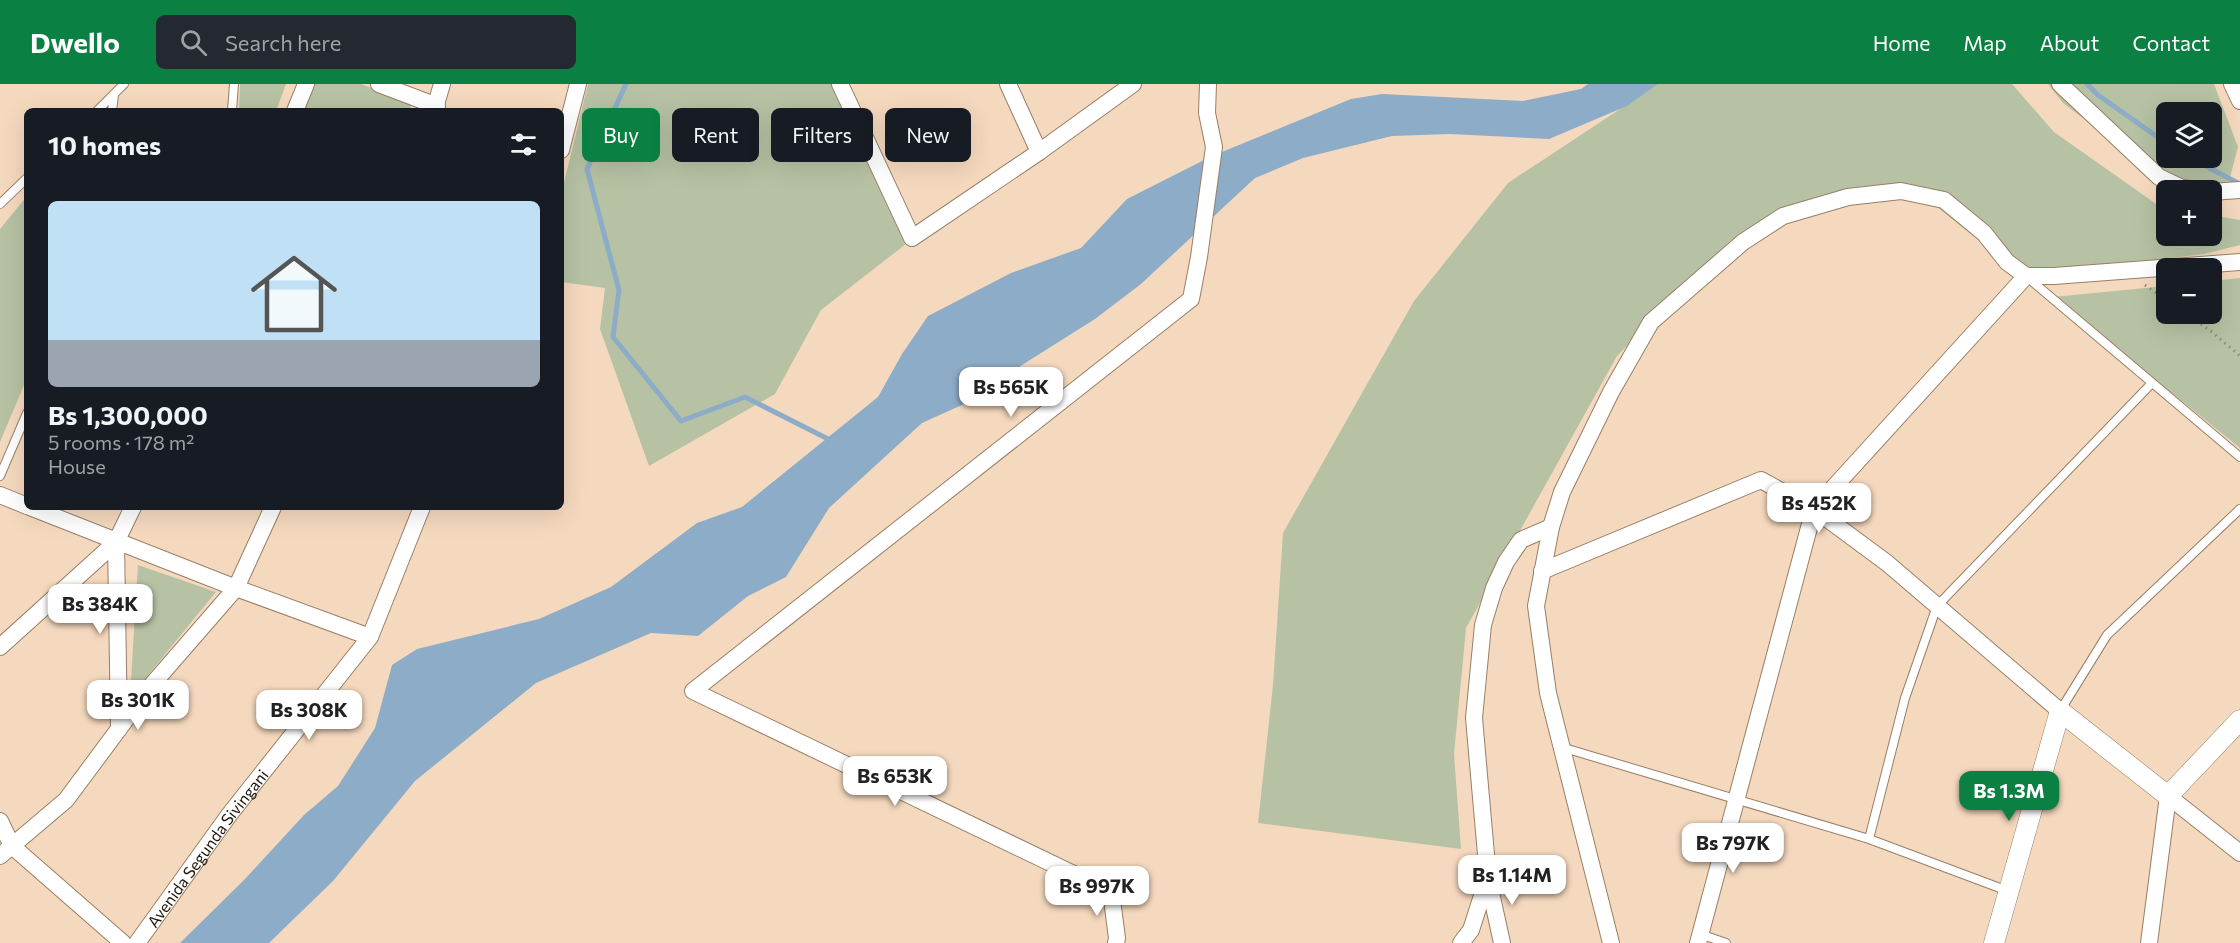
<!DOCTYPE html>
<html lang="en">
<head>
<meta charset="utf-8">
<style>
  :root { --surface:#171b24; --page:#242831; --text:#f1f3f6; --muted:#9ea1a6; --accent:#0b8043 }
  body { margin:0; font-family:Commissioner,sans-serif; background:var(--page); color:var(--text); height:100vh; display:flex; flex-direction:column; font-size:22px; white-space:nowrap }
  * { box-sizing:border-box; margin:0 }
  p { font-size:20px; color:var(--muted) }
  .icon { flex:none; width:33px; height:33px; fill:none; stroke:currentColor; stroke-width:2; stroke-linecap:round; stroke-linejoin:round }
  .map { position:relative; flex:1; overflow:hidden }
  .sheet { position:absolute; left:24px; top:24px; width:540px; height:402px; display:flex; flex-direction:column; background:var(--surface); border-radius:9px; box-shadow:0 6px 24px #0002 }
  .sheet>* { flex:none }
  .hud { position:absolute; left:582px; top:24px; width:570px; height:54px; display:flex; gap:12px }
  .fabs { position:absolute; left:2156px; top:18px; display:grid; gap:12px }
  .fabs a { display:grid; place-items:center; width:66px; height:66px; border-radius:9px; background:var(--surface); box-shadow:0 6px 24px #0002; font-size:30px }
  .price { position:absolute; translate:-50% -51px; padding:0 14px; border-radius:12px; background:#fff; color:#222; font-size:20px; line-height:39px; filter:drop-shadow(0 2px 3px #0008) }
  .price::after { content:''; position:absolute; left:50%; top:36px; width:18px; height:14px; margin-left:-9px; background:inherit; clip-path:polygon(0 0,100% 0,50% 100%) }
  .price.current { background:var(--accent); color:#fff }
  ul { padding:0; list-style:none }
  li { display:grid; align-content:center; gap:12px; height:318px; padding:0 24px }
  li span { display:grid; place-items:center; height:186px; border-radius:9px; color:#555 }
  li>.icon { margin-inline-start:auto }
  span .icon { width:108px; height:108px; fill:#fffc; stroke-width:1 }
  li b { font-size:26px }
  h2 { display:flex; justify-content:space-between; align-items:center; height:72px; padding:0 24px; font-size:26px }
  .tag { padding:0 21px; border-radius:9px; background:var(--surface); box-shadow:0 6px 24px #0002; font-size:21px; line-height:54px }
  .tag.current { background:var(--accent); color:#fff }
  header { display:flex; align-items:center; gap:36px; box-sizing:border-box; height:84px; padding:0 30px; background:var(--accent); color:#fff }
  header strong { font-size:28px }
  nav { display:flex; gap:33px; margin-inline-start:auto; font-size:21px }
  .search { width:420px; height:54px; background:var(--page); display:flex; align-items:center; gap:15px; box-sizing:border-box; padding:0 21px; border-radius:9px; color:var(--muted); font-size:22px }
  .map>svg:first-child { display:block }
  .green { fill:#b7c2a4; fill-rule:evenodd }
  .water { fill:#8dacc7 }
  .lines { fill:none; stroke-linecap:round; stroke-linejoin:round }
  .stream { stroke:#8dacc7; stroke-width:5 }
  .service-casing { stroke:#987f66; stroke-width:10 }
  .minor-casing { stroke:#987f66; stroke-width:18 }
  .tertiary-casing { stroke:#987f66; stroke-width:21 }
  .path { stroke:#9e8975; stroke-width:3; stroke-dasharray:1.5 4.5; stroke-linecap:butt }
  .service { stroke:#fff; stroke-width:8 }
  .minor { stroke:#fff; stroke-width:16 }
  .tertiary { stroke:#fff; stroke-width:20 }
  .labels { text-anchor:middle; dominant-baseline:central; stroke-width:5; stroke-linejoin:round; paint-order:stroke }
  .street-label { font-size:16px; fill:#20160c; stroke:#fff }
</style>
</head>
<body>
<header>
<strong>Dwello</strong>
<div class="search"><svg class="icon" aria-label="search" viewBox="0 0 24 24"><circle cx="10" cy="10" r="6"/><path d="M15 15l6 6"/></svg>Search here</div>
<nav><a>Home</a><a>Map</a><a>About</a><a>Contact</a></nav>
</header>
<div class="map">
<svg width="2240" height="859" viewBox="0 0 2240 859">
  <rect width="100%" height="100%" fill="#f5d9be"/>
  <path class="green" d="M240,0H286L276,27H239Z
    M310,0H361L412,19L409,27H300Z
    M588,0H831L911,156L821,226L775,310L649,382L600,245L605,204L561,198V111Z
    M1658,0H2012L2054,48L2159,122L2166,123V152H2211V131L2240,136V161L2204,170L2023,192L1917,107L1838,111L1730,157L1617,272L1466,544L1454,670L1461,765L1258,739L1273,601L1283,449L1414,217L1508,99Z
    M2048,0H2214L2238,63L2224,116L2168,99L2063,19ZM2166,28H2211V74H2166Z
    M27,112V294L0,358V145Z
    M2240,194V364L2053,213L2166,202V230H2211V197Z
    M138,481L216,508L130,613Z"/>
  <path class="water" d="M1588,0H1658L1627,22L1549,55L1450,50L1392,52L1303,74L1255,94L1141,200L1095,235L1022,281L984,311L922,339L829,424L786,493L748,512L698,552L651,549L536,599L415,697L333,797L269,859H180L245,795L304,731L338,702L375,644L392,581L417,565L539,535L611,503L697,439L742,423L878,313L902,270L928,232L1011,189L1081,164L1127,115L1212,72L1351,15L1382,10L1523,17L1581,5Z"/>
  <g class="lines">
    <path class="stream" d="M626,0L587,85L619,206L613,253L681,337L745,313L834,358
      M2087,0L2098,11L2166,59
      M2190,74L2240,100"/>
    <g class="service-casing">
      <path id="service" d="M97,27L124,0
        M112,27L114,11
        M232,27L234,0
        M0,120L27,94
        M2027,193L2240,373
        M0,392L27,329
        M2060,627L2107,551L2240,425
        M1561,663L1869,755L2008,807
        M1869,755L1905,614L1937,522L2152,299
        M1700,850L1726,859"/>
    </g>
    <g class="minor-casing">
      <g id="minor">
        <path d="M379,0L437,22"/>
        <path d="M840,0L912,154L1039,68L1133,0"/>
        <path d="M1008,0L1039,68"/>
        <path d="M2060,0L2159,93L2182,104L2199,106"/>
        <path d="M2232,0L2240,17"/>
        <path d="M295,27L306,0"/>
        <path d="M434,27L442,0"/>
        <path d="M561,66L578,0"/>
        <path d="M2211,108L2240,106"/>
        <path d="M0,411L27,422"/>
        <path d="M30,423L236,504L370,553"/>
        <path d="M116,458L119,645"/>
        <path d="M1542,487L1761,396L1814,425L1887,479L2060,627"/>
        <path d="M0,563L116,458L133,423"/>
        <path d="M2168,712L2240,769"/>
        <path d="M0,737L12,762L123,859"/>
        <path d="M0,772L66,716L150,603L236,504L273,423"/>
        <path d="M1488,795L1502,859"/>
        <path id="s1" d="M137,859L229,731L370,553L422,423"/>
        <path d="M1116,859L1117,854L1111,808L693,607L1191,215L1199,173L1214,63L1207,29L1208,0"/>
        <path d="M1461,859L1471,846L1488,793L1474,634L1483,541L1494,504L1506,478L1521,456L1551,443"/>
        <path d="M1611,859L1548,609L1536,522L1551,443L1562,408L1611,308L1651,238L1743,158L1783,132L1848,113L1901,107L1944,116L1984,149L2007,178L2026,192H2054L2240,178"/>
        <path d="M1698,859L1814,425L2026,192"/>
        <path d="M2149,859L2168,712"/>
      </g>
    </g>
    <g class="tertiary-casing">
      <path id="tertiary" d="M1994,859L2060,627L2168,712L2240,636"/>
    </g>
    <path class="path" d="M2145,201L2166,216
      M2186,230L2212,248L2240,272"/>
    <use href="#service" class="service"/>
    <use href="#minor" class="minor"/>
    <use href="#tertiary" class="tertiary"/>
  </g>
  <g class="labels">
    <g class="street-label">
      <text stroke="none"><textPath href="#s1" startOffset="118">Avenida Segunda Sivingani</textPath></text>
    </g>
  </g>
</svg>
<div class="fabs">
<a><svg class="icon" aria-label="layers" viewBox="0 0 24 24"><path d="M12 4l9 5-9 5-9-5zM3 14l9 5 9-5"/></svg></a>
<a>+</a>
<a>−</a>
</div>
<b class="price" style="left:1011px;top:334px">Bs 565K</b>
<b class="price" style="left:1819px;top:450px">Bs 452K</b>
<b class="price" style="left:100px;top:551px">Bs 384K</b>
<b class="price" style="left:138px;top:647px">Bs 301K</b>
<b class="price" style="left:309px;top:657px">Bs 308K</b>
<b class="price" style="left:895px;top:723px">Bs 653K</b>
<b class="price current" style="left:2009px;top:738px">Bs 1.3M</b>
<b class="price" style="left:1733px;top:790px">Bs 797K</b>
<b class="price" style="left:1512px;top:822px">Bs 1.14M</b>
<b class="price" style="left:1097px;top:833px">Bs 997K</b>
<div class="hud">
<a class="tag current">Buy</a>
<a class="tag">Rent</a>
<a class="tag">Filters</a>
<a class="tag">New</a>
</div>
<section class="sheet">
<h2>10 homes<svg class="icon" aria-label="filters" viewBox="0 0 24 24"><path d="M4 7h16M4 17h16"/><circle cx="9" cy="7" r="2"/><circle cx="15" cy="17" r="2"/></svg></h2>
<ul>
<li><span style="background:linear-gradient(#bfe0f5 75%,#9aa5b1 0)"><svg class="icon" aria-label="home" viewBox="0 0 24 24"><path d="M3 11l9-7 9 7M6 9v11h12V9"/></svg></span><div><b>Bs 1,300,000</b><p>5 rooms · 178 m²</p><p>House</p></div></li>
</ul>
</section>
</div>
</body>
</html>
